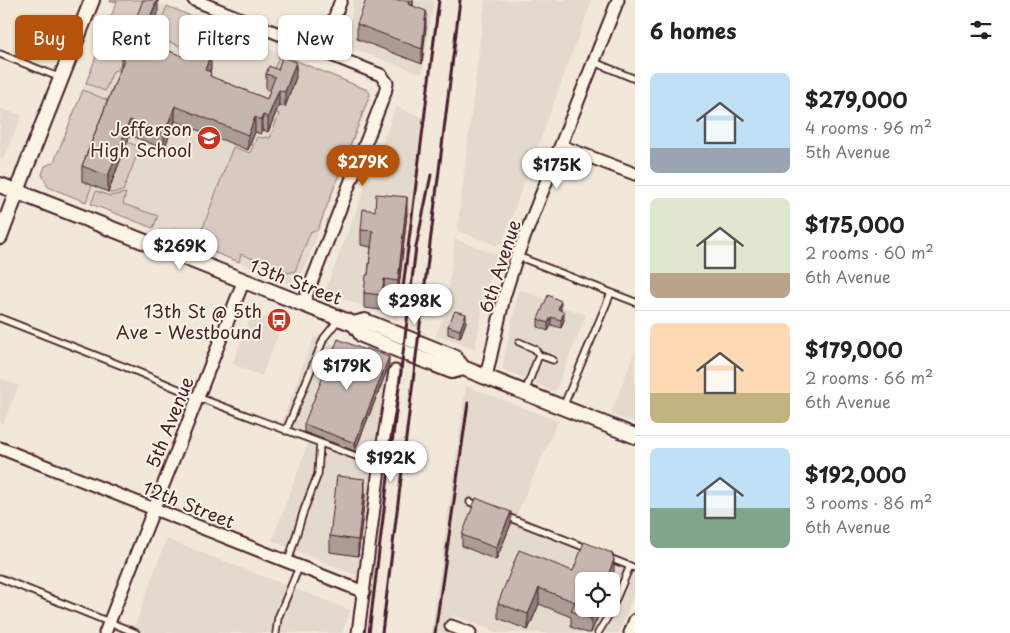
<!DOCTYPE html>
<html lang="en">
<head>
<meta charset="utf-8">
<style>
  :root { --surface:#fff; --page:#f6f6f6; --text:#222; --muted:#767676; --line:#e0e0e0; --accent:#b45309 }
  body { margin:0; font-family:"Playpen Sans",sans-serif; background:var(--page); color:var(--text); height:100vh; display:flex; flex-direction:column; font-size:19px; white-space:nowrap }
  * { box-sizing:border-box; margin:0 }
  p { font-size:16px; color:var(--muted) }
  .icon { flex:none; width:28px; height:28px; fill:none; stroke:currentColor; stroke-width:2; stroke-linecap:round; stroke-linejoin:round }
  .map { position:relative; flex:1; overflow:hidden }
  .sheet { display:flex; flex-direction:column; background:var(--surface); width:375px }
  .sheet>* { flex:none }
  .banner { position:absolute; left:15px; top:15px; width:475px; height:45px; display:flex; gap:10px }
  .buttons { position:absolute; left:575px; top:572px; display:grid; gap:10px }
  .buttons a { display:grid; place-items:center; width:45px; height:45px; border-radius:8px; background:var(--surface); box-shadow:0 1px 4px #0004; font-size:25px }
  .price { position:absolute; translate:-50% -42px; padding:0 11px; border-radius:18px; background:#fff; color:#222; font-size:16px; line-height:32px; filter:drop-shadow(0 1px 2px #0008) }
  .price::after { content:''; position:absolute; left:50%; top:30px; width:15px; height:11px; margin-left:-8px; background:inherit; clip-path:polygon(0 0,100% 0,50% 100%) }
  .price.current { background:var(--accent); color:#fff }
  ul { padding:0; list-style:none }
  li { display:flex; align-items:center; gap:15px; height:125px; padding:0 15px }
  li+li { border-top:1px solid var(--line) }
  li span { display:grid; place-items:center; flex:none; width:140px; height:100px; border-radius:8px; color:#555 }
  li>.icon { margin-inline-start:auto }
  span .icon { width:60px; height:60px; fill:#fffc; stroke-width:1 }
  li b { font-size:21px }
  h2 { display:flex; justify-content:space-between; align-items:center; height:60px; padding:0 15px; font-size:21px }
  .chip { padding:0 18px; border-radius:8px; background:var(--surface); box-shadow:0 1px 4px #0004; font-size:18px; line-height:45px }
  .chip.current { background:var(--accent); color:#fff }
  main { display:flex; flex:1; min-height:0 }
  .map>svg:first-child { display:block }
  .built { fill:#e4d9cd; fill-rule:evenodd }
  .green { fill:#d8cac0; stroke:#917476 }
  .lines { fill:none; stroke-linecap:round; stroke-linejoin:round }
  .service-casing { stroke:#4a1f2b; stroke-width:9 }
  .minor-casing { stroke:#4a1f2b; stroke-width:15 }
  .tertiary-casing { stroke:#4a1f2b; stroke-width:18 }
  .service { stroke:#fcf5e5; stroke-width:5.5 }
  .minor { stroke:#fcf5e5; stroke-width:11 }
  .tertiary { stroke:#fcf5e5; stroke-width:14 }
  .rail { stroke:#4a1f2b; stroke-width:3 }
  .wall { fill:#ab9d96; stroke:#4a1f2b }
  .shaded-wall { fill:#8b7f7a; stroke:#4a1f2b }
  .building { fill:#c7b6af; stroke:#4a1f2b }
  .labels { text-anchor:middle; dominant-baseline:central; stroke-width:4; stroke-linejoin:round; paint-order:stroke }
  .poi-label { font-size:18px; fill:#4a1f2b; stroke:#fcf5e5; text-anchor:end }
  .street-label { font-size:18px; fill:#4a1f2b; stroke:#fcf5e5 }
</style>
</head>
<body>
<main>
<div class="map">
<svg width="635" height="633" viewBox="0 0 635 633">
  <rect width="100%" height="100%" fill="#f1e8da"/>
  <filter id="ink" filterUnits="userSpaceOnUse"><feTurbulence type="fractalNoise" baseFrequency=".02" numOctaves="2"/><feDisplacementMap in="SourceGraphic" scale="10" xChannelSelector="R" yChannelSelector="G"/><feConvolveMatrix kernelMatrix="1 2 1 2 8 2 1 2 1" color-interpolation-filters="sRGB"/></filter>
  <g filter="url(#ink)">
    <path class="built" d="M118,0H149L369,89L372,95L301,277L290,283L51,186L47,181Z
      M353,0H434L422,74L348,47Z
      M485,0H592L502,243L496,245L457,231Z
      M396,107L422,117L398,321L325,291Z
      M0,108L22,116L3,160L0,159Z
      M455,239L497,255L486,290L475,350L436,335L445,315Z
      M519,289L586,315L555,392L502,369Z
      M253,312L282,324L262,376L232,364Z
      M314,336L391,367L363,578L272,541L308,444L278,432Z
      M635,350V423L611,414Z
      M0,378L19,386L3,424L0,422Z
      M466,386L558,421L516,516L635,564V591L619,633H498L453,615L450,633H431ZM584,581H611V609H584Z
      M166,539L351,610L342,633H146L134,628Z"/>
    <path class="green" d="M111,0H146L128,44L127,40L105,32L117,1L110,2Z
      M167,6L205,22L206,25L195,52L155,36Z
      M220,28L266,47L263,55L223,38L221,43L217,44L215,41Z
      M104,35L124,42L127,49L118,70L113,71L105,91L86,83Z
      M280,54L367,90L370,94L318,229L316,231H311L295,271L288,273L241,254L239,262L171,236L174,229L199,238L233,147L250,153L257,137L264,138L265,137L270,138L279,114L266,109L294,76L297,68L288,64L285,73L274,69Z
      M83,90L107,100L105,106L110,109L82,181L92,185L86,202L48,187L42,174L45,166L54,162Z
      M127,142L140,147L123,191L111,193L108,192Z
      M96,191L110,196L126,193L123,204L158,216L153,228L91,204Z"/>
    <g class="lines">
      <g class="service-casing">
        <path id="service" d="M0,54L61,78
          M594,62L635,79
          M517,256L635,302
          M0,318L138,372L197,397L380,465
          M519,342L535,349L539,355L525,392
          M539,355L553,360
          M563,407L611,293
          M286,431L324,338L340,318
          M470,502L480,506
          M505,516L589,549
          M609,558L635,568
          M288,562L304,510L318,474L320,443
          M0,578L136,633
          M276,633L278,618L299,567
          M598,633L610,613L630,566"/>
      </g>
      <g class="minor-casing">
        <path id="minor" d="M194,0L381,75L387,83L385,93L303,304
          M322,51L341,0
          M561,146L635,174
          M486,377L504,297L517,256L618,0
          M0,448L364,592
          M451,626L470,633
          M105,633L244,280
          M358,633L380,461L395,371
          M630,633L635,620"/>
      </g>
      <g class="tertiary-casing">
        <path id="tertiary" d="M0,185L354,324L362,335L403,352L452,371L463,368
          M0,237L26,167L92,0
          M354,324L365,321L454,357L463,368L635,436"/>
      </g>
      <use href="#service" class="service"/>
      <use href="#minor" class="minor"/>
      <use href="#tertiary" class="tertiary"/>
      <path class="rail" d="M403,288L439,0
        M369,633L416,247L431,175
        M382,633L460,0
        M435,633L468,403"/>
    </g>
    <path class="wall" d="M413,0V6L426,27L422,64L357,39V24Z
      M158,14L146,42L211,68L210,72L211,77L267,99L270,91L266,89V74L296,77L285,107L279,105L268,132L263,130L261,134L255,132L248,150L175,121L164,149L130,135L108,192L82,181V166L121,67V58Z
      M375,211L407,213L398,296L384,295L382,310L364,308V293L368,275L371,247L361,245V230Z
      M561,309V310L564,320L561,328L551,325L548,331L538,327V319Z
      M466,322L460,338L448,334V326Z
      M365,350L389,365L355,451L304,432V424Z
      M365,495L358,556L330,552V536Z
      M511,524L496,560L462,546V535Z
      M573,571L614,575L611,582V581L584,609H601L591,633H587L571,627V617L539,604L528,630L498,618V603Z"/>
    <path class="shaded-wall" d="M158,0V14L141,55V40Z
      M409,0H413V6L408,4Z
      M426,11V27L422,64V49Z
      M211,53V68L205,85V70Z
      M296,62V77L285,107V92Z
      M279,90V105L268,132V117Z
      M175,106V121L164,149V134Z
      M263,115V130L261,134V120Z
      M255,117V132L248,150V135Z
      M130,120V135L108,192V176Z
      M407,197V213L398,296V281Z
      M384,279V295L382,310V295Z
      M561,301V309L558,317V309Z
      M564,312V320L561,328V320Z
      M466,314V322L460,338V330Z
      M551,317V325L548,331V323Z
      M389,357V365L355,451V443Z
      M365,479V495L358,556V540Z
      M511,512V524L496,560V548Z
      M614,559V575L611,582V581H606Z
      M539,588V604L528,630V614Z
      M595,609H601L591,633V619Z"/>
    <path class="building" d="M143,0H157L141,40L187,58L192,46L211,53L205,70L211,72L210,76L267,99L275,77L266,74L269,66L278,70L282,57L296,62L285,92L279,90L268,117L263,115L261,120L255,117L248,135L175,106L164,134L130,120L108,176L82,166L124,60L121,58Z
      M366,0H409L408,4L426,11L422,49L357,24Z
      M376,194L407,197L398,281L384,279L382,295L364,293L366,275H368L373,231L361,230L363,209L375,211Z
      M548,295L561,301L558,309L564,312L561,320L551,317L548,323L538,319Z
      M455,311L466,314L460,330L448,326Z
      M338,339L365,350L366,348L389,357L355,443L304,424Z
      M337,476L365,479L358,540L330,536Z
      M476,498L511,512L496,548L462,535Z
      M584,542L612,553L614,559L606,581H584V609H595L591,619L571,611L575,602L539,588L528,614L498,603L519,550L573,571Z"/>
  </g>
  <defs>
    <g id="school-disc" transform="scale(1.25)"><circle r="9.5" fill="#c8321e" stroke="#fcf5e5"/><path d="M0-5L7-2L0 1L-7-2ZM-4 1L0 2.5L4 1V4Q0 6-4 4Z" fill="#fff"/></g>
    <g id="bus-disc" transform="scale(1.25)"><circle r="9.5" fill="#c8321e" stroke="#fcf5e5"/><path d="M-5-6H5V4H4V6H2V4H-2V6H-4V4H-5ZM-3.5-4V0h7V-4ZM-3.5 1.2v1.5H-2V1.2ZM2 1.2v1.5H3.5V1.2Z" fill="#fff"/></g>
  </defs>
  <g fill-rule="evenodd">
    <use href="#school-disc" x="209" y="138"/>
    <use href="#bus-disc" x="279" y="320"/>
  </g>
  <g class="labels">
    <g class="poi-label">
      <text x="192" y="128">Jefferson<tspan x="192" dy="21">High School</tspan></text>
      <text x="262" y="310">13th St @ 5th<tspan x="262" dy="21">Ave - Westbound</tspan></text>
    </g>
    <g class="street-label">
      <text transform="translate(499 266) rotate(-72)">6th Avenue</text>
      <text transform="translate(296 281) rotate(21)">13th Street</text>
      <text transform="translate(169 422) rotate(-68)">5th Avenue</text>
      <text transform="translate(189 504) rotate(22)">12th Street</text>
    </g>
  </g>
</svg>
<div class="buttons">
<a><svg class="icon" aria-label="locate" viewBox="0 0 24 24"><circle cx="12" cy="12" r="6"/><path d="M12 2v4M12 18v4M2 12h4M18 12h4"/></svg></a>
</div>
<b class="price current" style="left:363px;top:187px">$279K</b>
<b class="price" style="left:557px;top:190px">$175K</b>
<b class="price" style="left:180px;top:271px">$269K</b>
<b class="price" style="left:415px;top:326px">$298K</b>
<b class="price" style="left:347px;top:391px">$179K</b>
<b class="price" style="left:391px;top:483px">$192K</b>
<div class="banner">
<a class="chip current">Buy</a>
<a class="chip">Rent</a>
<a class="chip">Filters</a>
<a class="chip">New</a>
</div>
</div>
<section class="sheet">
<h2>6 homes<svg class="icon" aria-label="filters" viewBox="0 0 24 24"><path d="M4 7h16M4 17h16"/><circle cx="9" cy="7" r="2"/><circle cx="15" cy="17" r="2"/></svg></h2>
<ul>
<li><span style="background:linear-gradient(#bfe0f5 75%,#9aa5b1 0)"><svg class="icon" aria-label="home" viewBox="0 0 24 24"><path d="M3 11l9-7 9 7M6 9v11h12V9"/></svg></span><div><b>$279,000</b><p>4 rooms · 96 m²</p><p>5th Avenue</p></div></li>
<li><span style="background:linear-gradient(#dfe7d0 75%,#b9a48a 0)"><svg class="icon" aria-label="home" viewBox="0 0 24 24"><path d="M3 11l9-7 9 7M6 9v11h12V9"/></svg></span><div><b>$175,000</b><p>2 rooms · 60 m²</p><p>6th Avenue</p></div></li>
<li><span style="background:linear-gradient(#ffd9b3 70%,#c2b280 0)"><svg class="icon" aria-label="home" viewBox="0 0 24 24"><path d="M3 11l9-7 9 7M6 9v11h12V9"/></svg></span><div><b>$179,000</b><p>2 rooms · 66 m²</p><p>6th Avenue</p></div></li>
<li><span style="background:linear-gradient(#bfe0f5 60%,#7fa58c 0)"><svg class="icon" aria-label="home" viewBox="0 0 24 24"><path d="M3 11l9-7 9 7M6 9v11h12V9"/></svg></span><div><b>$192,000</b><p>3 rooms · 86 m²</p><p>6th Avenue</p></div></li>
</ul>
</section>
</main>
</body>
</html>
